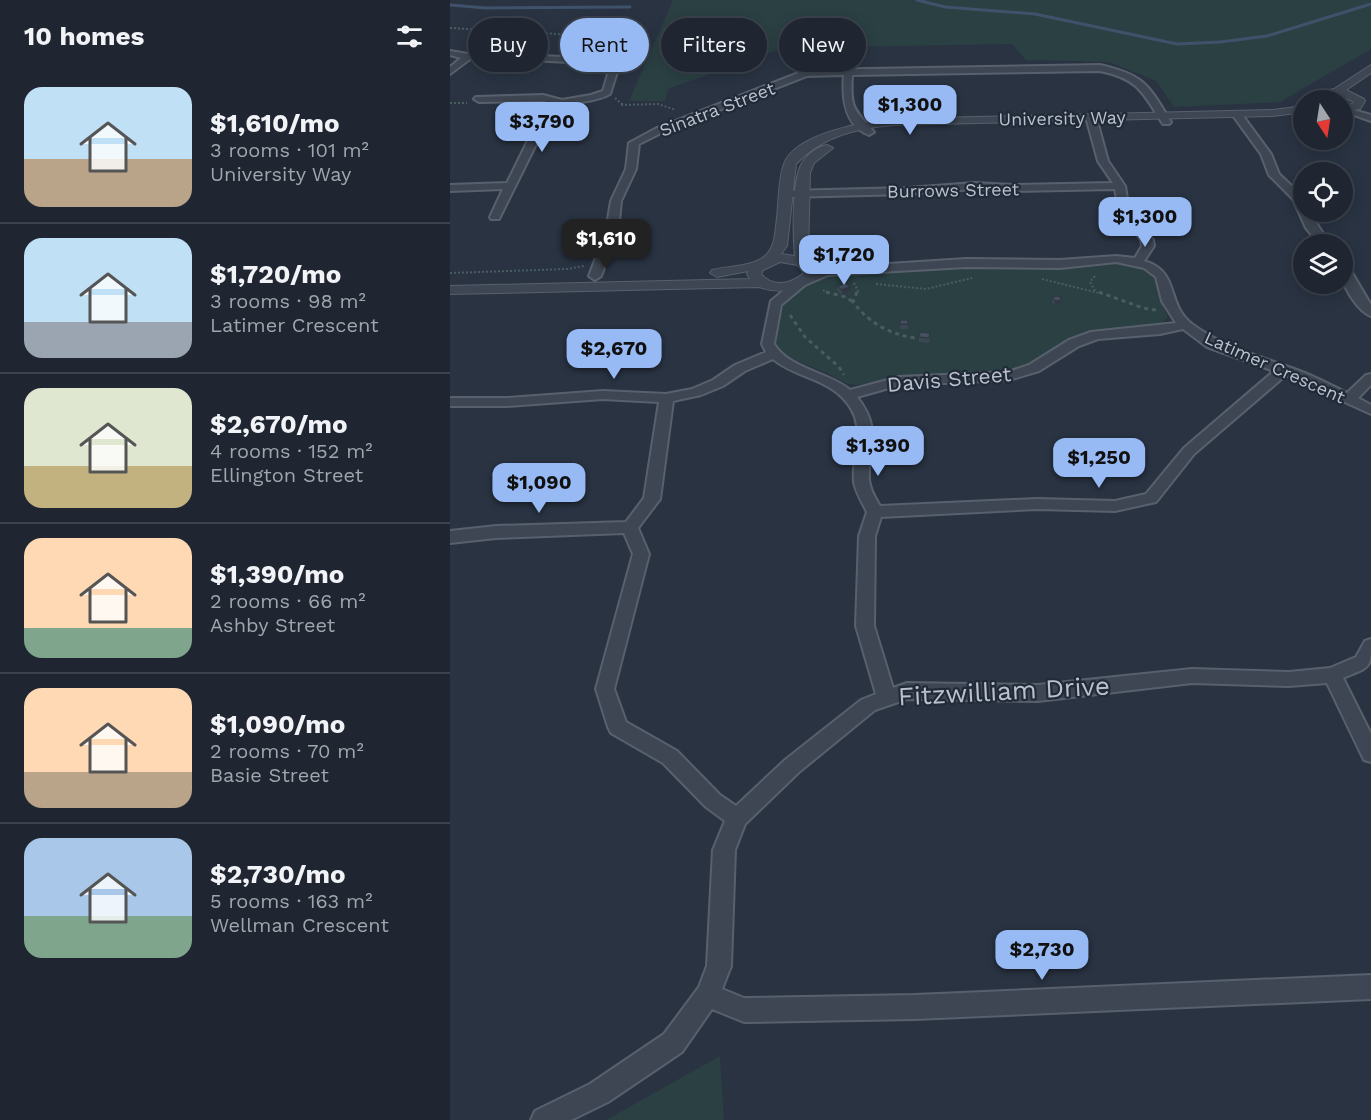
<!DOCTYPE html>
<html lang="en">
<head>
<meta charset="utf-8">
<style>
  :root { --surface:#1f2632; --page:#272e3a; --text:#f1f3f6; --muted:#a1a5ac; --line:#3c434d; --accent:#97baf4 }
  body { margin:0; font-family:"Work Sans",sans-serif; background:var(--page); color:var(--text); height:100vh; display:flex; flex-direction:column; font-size:22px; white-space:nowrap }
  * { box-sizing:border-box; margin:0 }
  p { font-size:20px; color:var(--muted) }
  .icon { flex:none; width:33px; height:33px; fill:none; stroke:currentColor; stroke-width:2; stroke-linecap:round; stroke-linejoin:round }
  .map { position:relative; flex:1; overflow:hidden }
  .details { display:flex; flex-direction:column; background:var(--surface); width:450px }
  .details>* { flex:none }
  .banner { position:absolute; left:18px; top:18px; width:570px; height:54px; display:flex; gap:12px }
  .needle { width:39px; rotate:168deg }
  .controls { position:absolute; left:843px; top:90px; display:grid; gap:12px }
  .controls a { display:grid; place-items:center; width:60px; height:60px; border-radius:50%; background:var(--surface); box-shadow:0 3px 15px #0003,0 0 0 2px var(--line); font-size:30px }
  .price { position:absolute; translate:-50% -51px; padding:0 14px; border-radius:12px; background:var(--accent); color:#111; font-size:20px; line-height:39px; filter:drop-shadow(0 2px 3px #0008) }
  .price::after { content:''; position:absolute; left:50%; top:36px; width:18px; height:14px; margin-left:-9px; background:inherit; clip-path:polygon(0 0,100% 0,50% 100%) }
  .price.current { background:#222; color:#fff }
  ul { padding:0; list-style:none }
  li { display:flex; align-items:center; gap:18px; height:150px; padding:0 24px }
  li+li { border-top:2px solid var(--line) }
  li span { display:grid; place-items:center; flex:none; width:168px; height:120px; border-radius:18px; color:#555 }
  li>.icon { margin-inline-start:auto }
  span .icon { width:72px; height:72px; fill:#fffc; stroke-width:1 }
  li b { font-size:26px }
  h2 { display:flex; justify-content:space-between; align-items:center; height:72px; padding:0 24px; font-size:26px }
  .pill { padding:0 21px; border-radius:27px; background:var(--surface); box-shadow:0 3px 15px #0003,0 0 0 2px var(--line); font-size:21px; line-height:54px }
  .pill.current { background:var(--accent); color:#111 }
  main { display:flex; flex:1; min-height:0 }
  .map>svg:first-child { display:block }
  .green { fill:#2b4043 }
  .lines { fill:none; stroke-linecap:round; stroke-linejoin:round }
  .stream { stroke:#3f516b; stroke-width:3 }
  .minor-casing { stroke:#58606d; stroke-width:4 }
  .tertiary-casing { stroke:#58606d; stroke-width:2 }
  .path-far1 { stroke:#495d60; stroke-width:2; stroke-dasharray:2 2; stroke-linecap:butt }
  .path { stroke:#495d60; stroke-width:3; stroke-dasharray:4 4; stroke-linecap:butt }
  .minor { fill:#3d4652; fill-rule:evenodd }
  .tertiary { fill:#3d4652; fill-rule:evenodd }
  .wall { fill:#3b4753 }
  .shaded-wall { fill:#303944 }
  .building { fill:#455261; stroke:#303944; stroke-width:1.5 }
  .labels { text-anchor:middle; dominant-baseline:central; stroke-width:4.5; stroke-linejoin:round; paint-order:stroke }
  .far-street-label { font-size:18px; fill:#bac1cc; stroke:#212a38 }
  .street-label { font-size:21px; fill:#bac1cc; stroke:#212a38 }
  .near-street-label { font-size:26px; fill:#bac1cc; stroke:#212a38 }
</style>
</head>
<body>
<main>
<section class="details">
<h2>10 homes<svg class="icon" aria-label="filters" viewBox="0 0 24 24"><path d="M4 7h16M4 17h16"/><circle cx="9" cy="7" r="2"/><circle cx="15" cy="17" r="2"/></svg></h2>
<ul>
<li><span style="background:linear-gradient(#bfe0f5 60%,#b9a48a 0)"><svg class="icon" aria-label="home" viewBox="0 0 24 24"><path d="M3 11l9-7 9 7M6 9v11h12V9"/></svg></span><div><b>$1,610/mo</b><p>3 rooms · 101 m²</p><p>University Way</p></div></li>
<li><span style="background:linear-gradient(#bfe0f5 70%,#9aa5b1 0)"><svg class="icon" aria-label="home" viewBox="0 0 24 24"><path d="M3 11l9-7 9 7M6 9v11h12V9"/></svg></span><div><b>$1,720/mo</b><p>3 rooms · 98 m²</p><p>Latimer Crescent</p></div></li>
<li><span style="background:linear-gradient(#dfe7d0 65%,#c2b280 0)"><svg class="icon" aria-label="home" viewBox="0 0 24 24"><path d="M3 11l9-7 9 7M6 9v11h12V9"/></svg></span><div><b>$2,670/mo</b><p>4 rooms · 152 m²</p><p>Ellington Street</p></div></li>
<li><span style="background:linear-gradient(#ffd9b3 75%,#7fa58c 0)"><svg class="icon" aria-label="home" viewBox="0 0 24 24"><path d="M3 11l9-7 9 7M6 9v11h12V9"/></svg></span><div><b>$1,390/mo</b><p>2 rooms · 66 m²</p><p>Ashby Street</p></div></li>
<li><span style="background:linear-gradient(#ffd9b3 70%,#b9a48a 0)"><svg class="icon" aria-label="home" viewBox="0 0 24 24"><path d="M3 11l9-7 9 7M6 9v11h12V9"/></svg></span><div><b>$1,090/mo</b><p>2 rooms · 70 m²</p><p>Basie Street</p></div></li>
<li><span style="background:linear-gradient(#a9c7e8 65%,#7fa58c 0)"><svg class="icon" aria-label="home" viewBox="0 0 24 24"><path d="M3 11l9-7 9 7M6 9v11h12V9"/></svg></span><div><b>$2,730/mo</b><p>5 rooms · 163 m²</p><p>Wellman Crescent</p></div></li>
</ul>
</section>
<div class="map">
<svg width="921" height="1120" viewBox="0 0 921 1120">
  <rect width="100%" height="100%" fill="#293342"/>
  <path class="green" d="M223,0H921V49L830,102L724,107L706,81L659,62L576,60L562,44L333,48L218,89L215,101H179Z
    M664,262L695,269L706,277L710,299L718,317L708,326L639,332L619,339L585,362L549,373L469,375L406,385L395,383L375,372L338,358L331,353L326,344L327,322L335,300L370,277L387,273Z
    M270,1056L274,1120H156Z"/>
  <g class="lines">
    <path class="stream" d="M467,0L495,7L585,14L727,44L770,42L817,36L921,4
      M0,5L36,8L180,7"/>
    <g class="minor-casing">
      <path id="minor" d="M0,51L18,54H45L156,59L169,66L160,94C142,104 119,100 102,112L49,219H41L40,217L53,189L0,191V185L57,183L93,110L103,103L93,101L29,102L24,99L26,97L93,95L112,100L141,95L153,91L160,67L154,64L45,58L20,59L0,74V67L11,58L0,55Z
        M650,65C694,75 698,84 721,122L719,124H713C693,93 689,79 650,71L402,75C400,108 403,108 424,132L419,135C394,125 392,98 394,75L357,76L213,132L189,144L186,169L171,201L168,231L151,276L145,280L139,276L156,231L161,201L176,169L179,143L207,128L356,70Z
        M893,107L921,115V121L893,111Z
        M784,112H790L821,154L829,174L852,196L854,212H859L880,244H869L856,228L843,199L819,175L811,154L782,114Z
        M641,114L646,117L658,161L675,186L679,211L703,240L704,246L694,261C731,272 715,303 742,324C775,349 817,358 855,373C870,379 883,386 897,393L916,375L921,374V385L908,398L921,405V414L836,375L744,454L706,502L665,511L587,509L431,517L425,536L424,626L443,688L457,683L588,685L742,669L839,672L880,668L906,657L915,641L921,639C921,670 921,666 893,678L921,734V762L914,760L877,683L839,686L742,683L588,701L457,699L425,710L349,772L295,824L285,850L281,966L272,989L294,998L465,995L921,975V999L465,1019L294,1022L262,1009L232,1052L158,1102L121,1120H81L85,1111L140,1084L214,1034L249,987L257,966L263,850L275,821L256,807L213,763L161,733L158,727L146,689L183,554L174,533L46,538L0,543V531L46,526L176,522L194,498L209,402L153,399L57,406H0V398H57L153,391L216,394L242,389L263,380L285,365L316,352L312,344L321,301L345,281L376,268L516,259L610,260L666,256L685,258L692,246L691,240L669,211L665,189L562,191L524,189L458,194L336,197L331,194L336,191L458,188L524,183L562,185L663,183L648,161L636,117ZM666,262L694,268L706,277L712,301L726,323L641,332L619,340L579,365L558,372L449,377L400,390C379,372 339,369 324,344L331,305L355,285L378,275L516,267L610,268ZM733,329L757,347L824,371L734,448L696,494L665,501L587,499L430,506C425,498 420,489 419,480C417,445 433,430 407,397L450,385L559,380L589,371L629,346L648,339L710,334ZM323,359C343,376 373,378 392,397C420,425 401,451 404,482C406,493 412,502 417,512L409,536L406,626L426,694L411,700L335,760L286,806L270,795L227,751L176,722L164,689L199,554L188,528L210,499L223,401L251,395L273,386L295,371Z
        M892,263L898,266L921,305V316C909,312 895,290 892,277C892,273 892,267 892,263Z"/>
    </g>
    <g class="tertiary-casing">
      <path id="tertiary" d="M921,65V73L896,90L914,99L915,101L910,109L892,112V106L902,104L904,102L892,96H874L870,100H860L862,93L884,89Z
        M854,106V112L823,116L445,125C408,128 372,136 346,164L337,246L331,254L345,256C343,235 342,183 351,165C356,155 367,147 377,145L383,148L364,163L360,173L358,254C359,262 366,265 368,274C354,292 330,294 309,287L0,294V286L300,279L297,274L298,271L267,277L260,273L262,270C277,266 303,267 315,256C326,246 325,232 327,218C329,201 328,180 334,164C345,133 417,121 445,119L823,110ZM330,262L348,265L354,273C341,284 323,288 311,274L313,270Z"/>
    </g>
    <path class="path-far1" d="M0,28L196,39L188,59L178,64
      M29,44L44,32
      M165,98L173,105
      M0,103H17
      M171,105L208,104L226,110
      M0,273L117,269L134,266
      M592,279L653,294
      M404,283L408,291L407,294
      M426,284L476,289L522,278
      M373,290L379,294
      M645,291L640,282L646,275"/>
    <path class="path" d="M376,292L396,297L403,302
      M407,292L403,302C419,323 439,334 465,338
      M649,292L693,308L706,310
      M340,315L355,337L389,367L394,375"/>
    <use href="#minor" class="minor"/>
    <use href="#tertiary" class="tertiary"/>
  </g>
  <path class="wall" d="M387,286L400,287L401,292L392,295L387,291Z
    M602,297L612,300L611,305L604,306L602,302Z
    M450,320H458V329H450Z
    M469,337L480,338L479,343L469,342Z"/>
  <path class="shaded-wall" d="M400,287L401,292L392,295V290Z
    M612,300L611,305L604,306L605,301Z"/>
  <path class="building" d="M396,283L400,287L392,290L387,286Z
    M609,296L612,300L605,301L602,297Z
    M450,320H458V324H450Z
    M470,332L480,333L479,338L469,337Z"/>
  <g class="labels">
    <g class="far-street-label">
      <text transform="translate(267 109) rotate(-21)">Sinatra Street</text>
      <text transform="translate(612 118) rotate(-1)">University Way</text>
      <text transform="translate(503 190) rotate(-1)">Burrows Street</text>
      <text transform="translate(825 367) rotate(24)">Latimer Crescent</text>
    </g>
    <g class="street-label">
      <text transform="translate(499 379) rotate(-5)">Davis Street</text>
    </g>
    <g class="near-street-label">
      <text transform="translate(554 691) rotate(-3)">Fitzwilliam Drive</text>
    </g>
  </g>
</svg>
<div class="controls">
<a><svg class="needle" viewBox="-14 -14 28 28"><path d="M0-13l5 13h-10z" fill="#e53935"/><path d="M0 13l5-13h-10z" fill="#a1a5ac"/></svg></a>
<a><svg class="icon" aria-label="locate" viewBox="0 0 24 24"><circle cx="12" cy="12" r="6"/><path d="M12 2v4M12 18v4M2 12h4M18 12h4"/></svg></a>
<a><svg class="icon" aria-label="layers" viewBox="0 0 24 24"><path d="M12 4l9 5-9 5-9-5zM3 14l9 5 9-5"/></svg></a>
</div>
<b class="price" style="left:460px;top:136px">$1,300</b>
<b class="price" style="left:92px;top:153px">$3,790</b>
<b class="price" style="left:695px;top:248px">$1,300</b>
<b class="price current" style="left:156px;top:270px">$1,610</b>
<b class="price" style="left:394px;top:286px">$1,720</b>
<b class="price" style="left:164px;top:380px">$2,670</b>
<b class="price" style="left:428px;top:477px">$1,390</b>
<b class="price" style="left:649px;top:489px">$1,250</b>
<b class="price" style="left:89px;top:514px">$1,090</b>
<b class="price" style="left:592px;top:981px">$2,730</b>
<div class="banner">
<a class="pill">Buy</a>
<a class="pill current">Rent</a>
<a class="pill">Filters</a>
<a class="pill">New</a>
</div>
</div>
</main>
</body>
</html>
